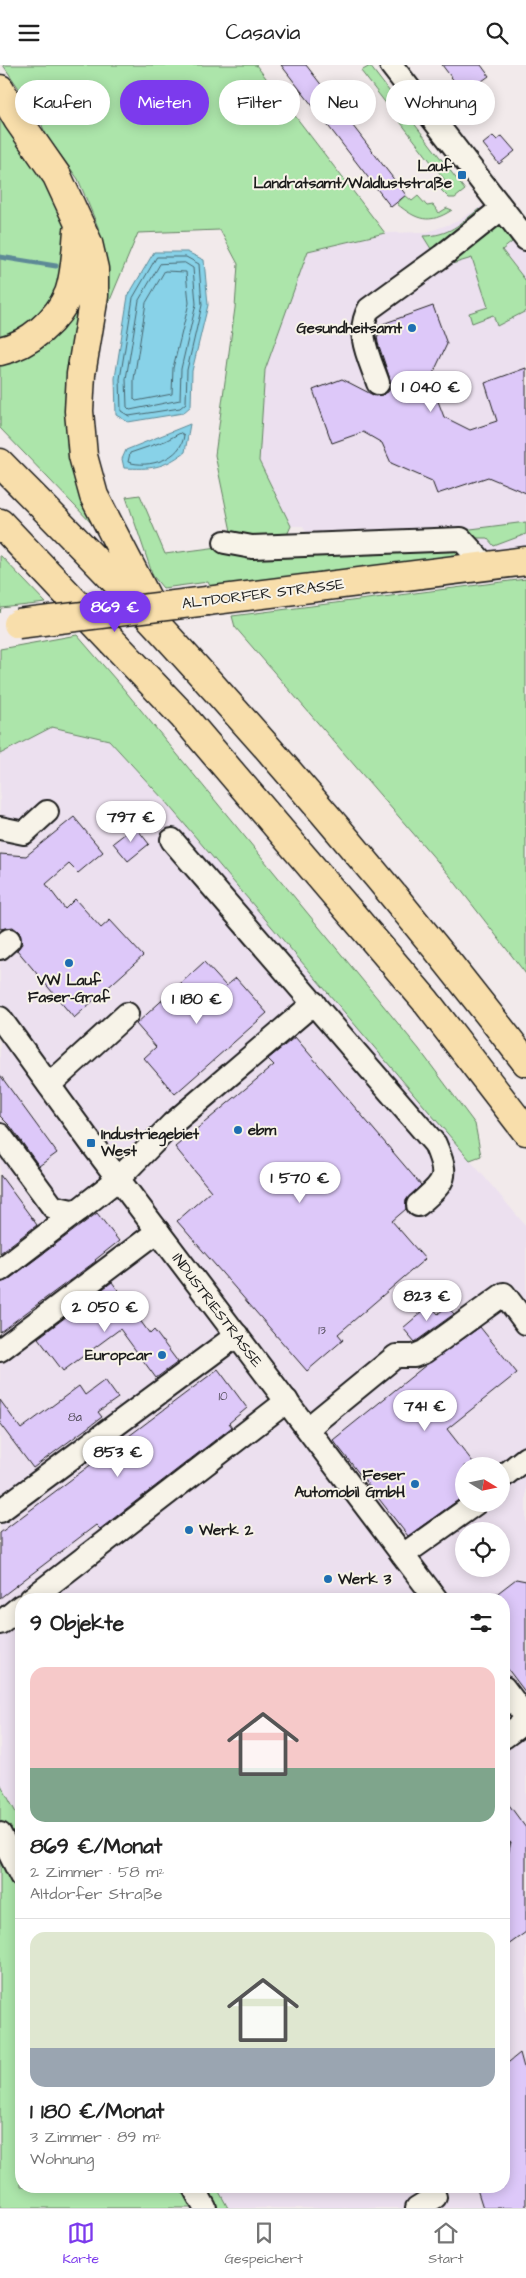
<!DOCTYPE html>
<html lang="de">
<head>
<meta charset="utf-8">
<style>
  :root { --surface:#fff; --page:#f6f6f6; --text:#222; --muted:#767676; --line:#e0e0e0; --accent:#7c3aed }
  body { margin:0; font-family:"Architects Daughter",sans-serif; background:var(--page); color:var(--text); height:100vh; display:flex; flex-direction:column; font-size:19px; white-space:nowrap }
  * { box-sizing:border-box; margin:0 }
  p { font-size:16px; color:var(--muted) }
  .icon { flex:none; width:28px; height:28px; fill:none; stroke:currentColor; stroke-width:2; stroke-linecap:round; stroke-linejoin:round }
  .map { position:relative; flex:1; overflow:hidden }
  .details { position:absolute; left:15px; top:1528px; width:495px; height:600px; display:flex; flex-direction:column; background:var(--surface); border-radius:20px; box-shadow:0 2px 12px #0003 }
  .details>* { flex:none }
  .banner { position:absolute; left:15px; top:15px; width:496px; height:45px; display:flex; gap:10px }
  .needle { width:32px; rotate:100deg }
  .tools { position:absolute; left:455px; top:1392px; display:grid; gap:10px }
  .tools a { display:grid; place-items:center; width:55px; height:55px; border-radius:50%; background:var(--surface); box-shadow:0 2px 12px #0003; font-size:25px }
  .price { position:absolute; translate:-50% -42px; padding:0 11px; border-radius:18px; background:#fff; color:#222; font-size:16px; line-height:32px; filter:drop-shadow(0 1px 2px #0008) }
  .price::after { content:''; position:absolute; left:50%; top:30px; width:15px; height:11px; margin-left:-8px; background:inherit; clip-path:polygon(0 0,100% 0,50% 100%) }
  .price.current { background:var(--accent); color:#fff }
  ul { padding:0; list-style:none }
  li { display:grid; align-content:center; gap:10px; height:265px; padding:0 15px }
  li+li { border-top:1px solid var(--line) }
  li span { display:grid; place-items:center; height:155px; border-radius:15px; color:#555 }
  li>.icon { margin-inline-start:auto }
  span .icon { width:90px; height:90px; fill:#fffc; stroke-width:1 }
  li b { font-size:21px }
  h2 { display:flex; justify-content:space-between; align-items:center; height:60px; padding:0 15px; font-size:21px }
  .pill { padding:0 18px; border-radius:22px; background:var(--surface); box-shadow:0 2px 12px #0003; font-size:18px; line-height:45px }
  .pill.current { background:var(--accent); color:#fff }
  header { display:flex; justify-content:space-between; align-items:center; height:65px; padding:0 15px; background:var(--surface); font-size:22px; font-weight:600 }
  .tab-bar { display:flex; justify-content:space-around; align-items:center; height:70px; border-top:1px solid var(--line); background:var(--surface); font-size:14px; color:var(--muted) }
  .tab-bar a { display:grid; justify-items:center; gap:2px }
  .tab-bar .current { color:var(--accent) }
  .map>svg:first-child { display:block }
  .built { fill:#ece0ef; fill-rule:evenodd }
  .green { fill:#ace5aa; stroke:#648063 }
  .water { fill:#88d2e8; stroke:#5d8996 }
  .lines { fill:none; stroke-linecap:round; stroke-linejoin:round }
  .shore { stroke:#47656e; stroke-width:1 }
  .stream { stroke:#5d8996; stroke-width:5 }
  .building { fill:#ddc8f9; stroke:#1c1c1c }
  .minor-casing { stroke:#1c1c1c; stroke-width:26 }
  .major-casing { stroke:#1c1c1c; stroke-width:31 }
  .highway-casing { stroke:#1c1c1c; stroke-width:31 }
  .minor { stroke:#f7f3e8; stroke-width:22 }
  .major { stroke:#f8deab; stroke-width:28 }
  .highway { stroke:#f8deab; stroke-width:28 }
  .major-bridge-casing { stroke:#1c1c1c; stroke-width:31; stroke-linecap:butt }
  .major-bridge { stroke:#f8deab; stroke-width:28 }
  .poi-dot { fill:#1f6fb2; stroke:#f7f3e8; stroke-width:2 }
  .labels { text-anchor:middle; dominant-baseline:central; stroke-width:4; stroke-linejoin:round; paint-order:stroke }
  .number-label { font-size:12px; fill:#4c4753 }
  .poi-label { font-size:15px; font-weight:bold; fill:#1c1c1c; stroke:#f7f3e8; text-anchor:end }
  .street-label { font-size:15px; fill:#1c1c1c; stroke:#f7f3e8 }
</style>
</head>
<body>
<header><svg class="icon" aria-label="menu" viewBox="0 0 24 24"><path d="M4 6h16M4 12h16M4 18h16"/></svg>Casavia<svg class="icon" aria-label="search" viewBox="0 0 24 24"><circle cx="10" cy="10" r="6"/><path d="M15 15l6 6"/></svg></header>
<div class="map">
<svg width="526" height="2143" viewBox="0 0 526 2143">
  <rect width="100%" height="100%" fill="#f2eaeb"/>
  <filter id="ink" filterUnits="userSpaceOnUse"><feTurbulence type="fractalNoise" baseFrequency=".02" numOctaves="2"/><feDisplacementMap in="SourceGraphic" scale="10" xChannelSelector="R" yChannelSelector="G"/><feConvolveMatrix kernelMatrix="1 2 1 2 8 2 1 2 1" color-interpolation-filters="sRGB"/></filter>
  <g filter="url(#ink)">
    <path class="built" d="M488,137L526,183V482L482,489L313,483L303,461H291L259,396L265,305L308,186L385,168L427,167L456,157Z
      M52,662L109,675L164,735L526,1161V2143H228L216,2121H504V1534H21V1757L0,1718V689ZM464,1401H501V1439H464ZM464,1466H501V1504H464Z"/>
    <path class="green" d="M3,0H256L385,168L308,186L265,305L259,396L291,461L283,479L457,483L465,490L211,523L208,517L163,523L153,511L126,432L140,430L165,489L241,479L232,471L215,390L235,243L238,199L220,165L138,168L105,247L106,208L98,162L78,114L46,70L39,53Z
      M370,1L465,125L455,133H449L441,125L448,119L361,6Z
      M0,55L36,94L60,136L68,175L67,206L41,252L0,274Z
      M405,130L412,136L418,131L427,141L433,140L439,148L447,143L452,145C429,160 417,155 397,139Z
      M479,144L483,148L433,187L423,171C449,171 460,159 479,144Z
      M496,154L512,177L502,185L526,216V246L497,261L493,250L472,258L469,248L488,242L472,193L452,199L449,192Z
      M77,226L87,236L97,464L0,363V295Z
      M526,457V469L494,481L487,473H468L463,465Z
      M0,490L46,538L1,543L0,548Z
      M526,514V909L450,811L235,562L232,551Z
      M77,570L122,622L419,984L475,1059L481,1091L470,1095L164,735L109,675L52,662L0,689V584Z
      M0,1718L21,1757V2121H216L228,2143H0Z"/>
    <path class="water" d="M154,187H187L204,195L208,240L192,306L191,341L183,348L128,357L116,350L115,313L128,231Z
      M190,359L185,387C162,404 151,404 124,403L122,394L126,385Z"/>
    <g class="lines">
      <path class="shore" d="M157,192H186L199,199L202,240L187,305L186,338L180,343L129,351L121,346L120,314L133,233Z
        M185,198L193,203L196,239L181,304L180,335L130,345L127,342L126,314L139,235L160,199Z
        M165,206L186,207L189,238L173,303L172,329L136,336L134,334V314L146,238Z
        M181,368L184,370C182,394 148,404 128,397L130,388L165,376Z"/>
      <path class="stream" d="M0,192L56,201"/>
    </g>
    <path class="building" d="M281,0H306L406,130L391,142Z
      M442,0H481L489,11L464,29Z
      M493,71L497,75L502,71L515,86L499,99L483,79Z
      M433,241L447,279L430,315L444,352L470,365L497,356L485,318L526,303V428L488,412L437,429L432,416L391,398L382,378L363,367L332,378L313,325L342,314L375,331L382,330L388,327L391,322L390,314L378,278L377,271L380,270L377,261Z
      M74,752L103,787L78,808L69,799L46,819L65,844L75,834L101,863L110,855L143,891L74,953L17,885L22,879L19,867L13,862L0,864V789L26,791Z
      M135,761L149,779L128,796L113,778Z
      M204,897L226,921L236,913L267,948L175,1029L144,993L156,982L136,959Z
      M295,972L421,1120L406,1135V1144L392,1156L425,1194L338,1269L343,1275L307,1306L177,1156L211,1126L175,1082L274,1000L268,994Z
      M0,1010L57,1088L39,1101L11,1062L0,1051Z
      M0,1110L37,1160L0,1188Z
      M97,1148L119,1176L95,1195L96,1196L0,1267V1218L8,1215Z
      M112,1217L150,1269L154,1265L178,1297L156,1313L120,1264L63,1306L38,1273Z
      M430,1240L438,1249L447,1241L454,1249L415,1277L403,1263Z
      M480,1262L517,1308L447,1364L476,1401H464V1431L408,1471L333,1375L426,1300Z
      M218,1304L247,1343L229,1358L232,1362L100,1464L96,1460L0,1533V1468Z
      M105,1315L118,1333L98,1347L102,1352L33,1403L0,1359V1335L21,1364L79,1321L85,1330Z
      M516,1514L526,1516V1628L504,1599V1534H490Z
      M504,1733L526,1763V1867L504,1883V1817L507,1814L504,1808L511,1777L504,1782Z
      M520,1988L526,2010V2143H483L476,2121H504V2001Z"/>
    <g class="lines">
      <g class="minor-casing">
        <g id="minor">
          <path d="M391,0L526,174"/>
          <path d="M378,318C370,294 355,269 369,244L442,191L501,144"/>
          <path d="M225,477L252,482L461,474L486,501"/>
          <path d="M0,763L24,768L47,747"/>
          <path d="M172,775L435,1079C450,1114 445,1116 418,1140"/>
          <path d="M0,883L9,875"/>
          <path id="s1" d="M0,953L91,1078L436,1534"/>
          <path d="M49,1020L127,949"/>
          <path d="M0,1070L53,1142L72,1146L80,1144L118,1114L172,1059L314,938"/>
          <path d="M0,1205L80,1144"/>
          <path d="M0,1285L158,1166"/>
          <path d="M308,1363L396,1291H414L424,1287L504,1229L526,1258"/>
          <path d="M501,1413L526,1393"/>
          <path d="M0,1446L237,1270"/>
          <path d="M403,1490L475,1439"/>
          <path d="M31,1534L287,1336"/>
          <path d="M0,1558L21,1541"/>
          <path d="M504,1623L526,1652"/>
          <path d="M504,1672L526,1656"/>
          <path d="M0,1769L21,1811"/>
          <path d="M193,2121L205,2143"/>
          <path d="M417,2143L435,2132"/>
        </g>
      </g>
      <g class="major-casing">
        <path id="major" d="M207,536L526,496"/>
      </g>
      <g class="highway-casing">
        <path id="highway" d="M0,24L18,55L57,111L88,178L94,204V231L81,309L79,346L83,391L94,431L152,543
          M0,286C29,280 58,255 69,228C76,208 76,186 78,166
          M0,398C56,455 113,512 167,571C293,708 413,850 526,997
          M0,458L182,650L425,935L526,1066"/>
      </g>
      <use href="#minor" class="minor"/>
      <use href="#major" class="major"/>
      <use href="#highway" class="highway"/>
      <g class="major-bridge-casing">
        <path id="major-bridge" d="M18,559L207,536"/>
      </g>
      <use href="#major-bridge" class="major-bridge"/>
    </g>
  </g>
  <g class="poi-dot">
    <rect x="457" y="105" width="10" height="10" rx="2.5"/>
    <circle cx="412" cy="263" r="5"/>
    <circle cx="69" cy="898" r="5"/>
    <circle cx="238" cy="1065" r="5"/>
    <rect x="86" y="1073" width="10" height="10" rx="2.5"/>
    <circle cx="162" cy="1290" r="5"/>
    <circle cx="415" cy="1419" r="5"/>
    <circle cx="189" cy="1465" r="5"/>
    <circle cx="328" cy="1514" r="5"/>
  </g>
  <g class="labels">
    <g class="number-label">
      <text x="322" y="1265">13</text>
      <text x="223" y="1331">10</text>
      <text x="75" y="1352">8a</text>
    </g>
    <g class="poi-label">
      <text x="452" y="101">Lauf<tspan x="452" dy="17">Landratsamt/Waldluststraße</tspan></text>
      <text x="402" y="263">Gesundheitsamt</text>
      <text x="69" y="915" text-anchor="middle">VW Lauf<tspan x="69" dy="17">Faser-Graf</tspan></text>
      <text x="248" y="1065" text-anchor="start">ebm</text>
      <text x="101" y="1069" text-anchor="start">Industriegebiet<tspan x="101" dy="17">West</tspan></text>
      <text x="152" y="1290">Europcar</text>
      <text x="405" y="1410">Feser<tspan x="405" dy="17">Automobil GmbH</tspan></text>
      <text x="199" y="1465" text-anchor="start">Werk 2</text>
      <text x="338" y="1514" text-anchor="start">Werk 3</text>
    </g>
    <g class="street-label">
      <text transform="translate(263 529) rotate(-7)">ALTDORFER STRASSE</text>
      <text stroke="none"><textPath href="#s1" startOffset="364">INDUSTRIESTRASSE</textPath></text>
    </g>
  </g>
</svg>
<div class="tools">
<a><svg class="needle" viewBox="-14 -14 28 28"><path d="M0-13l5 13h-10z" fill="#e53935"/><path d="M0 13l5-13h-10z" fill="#767676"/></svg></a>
<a><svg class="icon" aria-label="locate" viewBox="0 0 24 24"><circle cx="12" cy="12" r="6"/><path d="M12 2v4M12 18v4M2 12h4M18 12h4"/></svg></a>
</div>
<b class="price" style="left:431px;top:348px">1 040 €</b>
<b class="price current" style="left:115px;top:568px">869 €</b>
<b class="price" style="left:131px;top:778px">797 €</b>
<b class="price" style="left:197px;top:960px">1 180 €</b>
<b class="price" style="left:300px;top:1139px">1 570 €</b>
<b class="price" style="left:427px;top:1257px">823 €</b>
<b class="price" style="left:105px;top:1268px">2 050 €</b>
<b class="price" style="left:425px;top:1367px">741 €</b>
<b class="price" style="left:118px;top:1413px">853 €</b>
<div class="banner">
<a class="pill">Kaufen</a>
<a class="pill current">Mieten</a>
<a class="pill">Filter</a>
<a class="pill">Neu</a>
<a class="pill">Wohnung</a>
</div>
<section class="details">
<h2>9 Objekte<svg class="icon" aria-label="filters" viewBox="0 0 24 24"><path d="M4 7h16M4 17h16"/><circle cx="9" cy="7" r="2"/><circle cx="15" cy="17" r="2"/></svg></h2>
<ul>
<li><span style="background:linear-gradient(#f6c9c9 65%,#7fa58c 0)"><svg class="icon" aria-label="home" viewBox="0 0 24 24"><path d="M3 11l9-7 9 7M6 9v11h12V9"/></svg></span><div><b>869 €/Monat</b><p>2 Zimmer · 58 m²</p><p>Altdorfer Straße</p></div></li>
<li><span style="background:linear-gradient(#dfe7d0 75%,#9aa5b1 0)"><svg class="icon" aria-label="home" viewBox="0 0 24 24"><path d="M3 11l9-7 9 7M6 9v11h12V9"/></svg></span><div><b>1 180 €/Monat</b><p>3 Zimmer · 89 m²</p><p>Wohnung</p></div></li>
</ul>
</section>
</div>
<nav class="tab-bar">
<a class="current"><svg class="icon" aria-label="map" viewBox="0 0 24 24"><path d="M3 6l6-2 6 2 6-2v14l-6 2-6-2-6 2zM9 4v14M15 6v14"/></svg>Karte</a>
<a><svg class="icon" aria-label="saved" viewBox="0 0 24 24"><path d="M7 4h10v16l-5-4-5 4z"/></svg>Gespeichert</a>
<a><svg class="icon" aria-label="home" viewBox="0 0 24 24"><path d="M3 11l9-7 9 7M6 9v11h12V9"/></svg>Start</a>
</nav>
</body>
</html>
